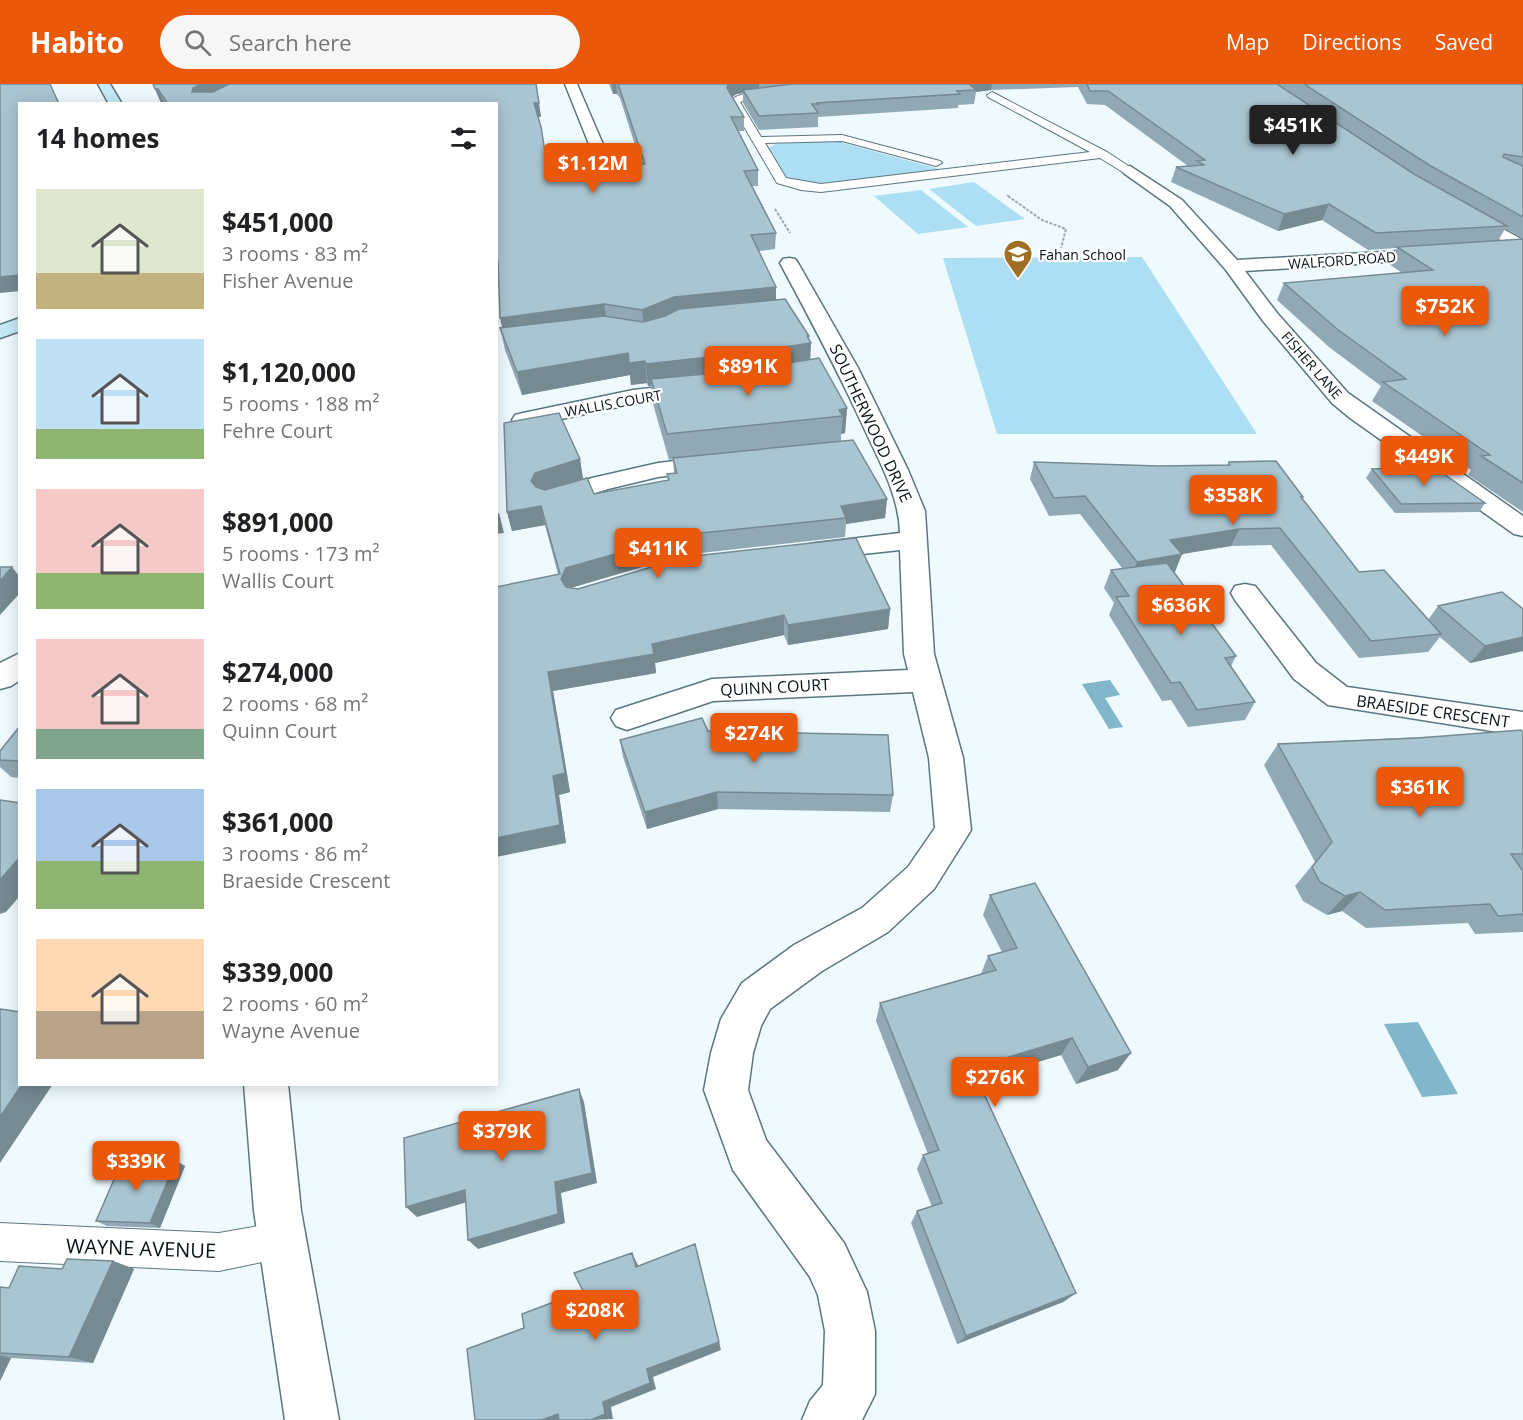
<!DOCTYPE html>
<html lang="en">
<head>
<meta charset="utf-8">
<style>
  :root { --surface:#fff; --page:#f6f6f6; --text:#202124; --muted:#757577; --accent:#ea580c }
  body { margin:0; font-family:"Open Sans",sans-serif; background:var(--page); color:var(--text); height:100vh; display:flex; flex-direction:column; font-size:22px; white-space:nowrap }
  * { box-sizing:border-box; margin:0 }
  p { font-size:20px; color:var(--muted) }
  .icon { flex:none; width:33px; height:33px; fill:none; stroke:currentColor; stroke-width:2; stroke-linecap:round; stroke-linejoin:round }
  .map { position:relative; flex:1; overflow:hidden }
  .sheet { position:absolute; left:18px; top:18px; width:480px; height:984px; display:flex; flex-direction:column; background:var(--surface); border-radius:0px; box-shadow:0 3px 15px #0003 }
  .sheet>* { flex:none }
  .price { position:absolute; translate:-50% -51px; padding:0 14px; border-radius:6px; background:var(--accent); color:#fff; font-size:20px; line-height:39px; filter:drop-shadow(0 2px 3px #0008) }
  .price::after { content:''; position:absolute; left:50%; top:36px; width:18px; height:14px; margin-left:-9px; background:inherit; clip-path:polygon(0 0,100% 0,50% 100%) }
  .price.on { background:#222; color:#fff }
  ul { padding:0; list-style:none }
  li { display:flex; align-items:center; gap:18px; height:150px; padding:0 18px }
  li span { display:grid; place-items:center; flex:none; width:168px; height:120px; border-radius:0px; color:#555 }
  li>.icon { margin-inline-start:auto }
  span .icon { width:72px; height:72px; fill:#fffc; stroke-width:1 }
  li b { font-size:26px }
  h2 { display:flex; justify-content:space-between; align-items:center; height:72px; padding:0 18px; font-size:26px }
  header { display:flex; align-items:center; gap:36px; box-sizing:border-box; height:84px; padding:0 30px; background:var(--accent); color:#fff }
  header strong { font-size:28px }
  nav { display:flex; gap:33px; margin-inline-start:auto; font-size:21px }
  .search { width:420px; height:54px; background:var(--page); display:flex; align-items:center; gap:15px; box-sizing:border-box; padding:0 21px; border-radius:33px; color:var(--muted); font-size:22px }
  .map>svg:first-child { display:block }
  .green { fill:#acdff3 }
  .water { fill:#82b6ca }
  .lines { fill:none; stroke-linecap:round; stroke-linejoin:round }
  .lane-casing { stroke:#5c7680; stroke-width:2 }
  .street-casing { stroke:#5c7680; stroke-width:3 }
  .secondary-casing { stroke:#5c7680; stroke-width:3 }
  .path-far1 { stroke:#9da8ac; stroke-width:1.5; stroke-dasharray:2 1.5; stroke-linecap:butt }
  .path { stroke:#9da8ac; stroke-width:2; stroke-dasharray:3 1.5; stroke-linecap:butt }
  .lane { fill:#fff; fill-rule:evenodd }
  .street { fill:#fff; fill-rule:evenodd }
  .secondary { fill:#c4eaf7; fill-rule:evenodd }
  .wall { fill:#91a9b4 }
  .shaded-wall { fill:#768a92 }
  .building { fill:#a9c5d1; stroke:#768a92; stroke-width:1.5 }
  .labels { text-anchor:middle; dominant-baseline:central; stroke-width:4.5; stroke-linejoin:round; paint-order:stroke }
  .far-poi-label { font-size:14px; fill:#081216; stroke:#fff; text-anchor:start }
  .far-street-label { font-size:14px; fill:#081216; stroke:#fff }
  .street-label { font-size:16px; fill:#081216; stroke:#fff }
  .near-street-label { font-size:20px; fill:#081216; stroke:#fff }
</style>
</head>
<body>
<header>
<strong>Habito</strong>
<div class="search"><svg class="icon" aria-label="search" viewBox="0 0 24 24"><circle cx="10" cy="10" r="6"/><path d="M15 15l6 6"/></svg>Search here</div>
<nav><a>Map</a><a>Directions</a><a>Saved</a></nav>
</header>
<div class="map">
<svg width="1523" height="1336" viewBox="0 0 1523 1336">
  <rect width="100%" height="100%" fill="#effaff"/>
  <path class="green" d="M807,57L840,58L939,85L943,88C909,92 815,109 787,95C778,90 773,74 769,64L775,60Z
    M974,98L1025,135L976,142L929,105Z
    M921,106L968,143L918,150L874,112Z
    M1142,173L1257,350H997L943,174Z"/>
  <path class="water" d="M1110,596L1120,611L1105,614L1123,643L1109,645L1082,600Z
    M1418,938L1458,1010L1422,1013L1384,940Z"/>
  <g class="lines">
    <g class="lane-casing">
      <path id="lane" d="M813,0H826C803,20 767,7 740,18L761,53L842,51L940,77L942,79L936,82L842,57L765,59L786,94L821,100L1090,68L988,13L987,11L992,8L1107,68L1136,87L1130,91L1126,90L1100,74L821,108L801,106L777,99L729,17C752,0 788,13 813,0Z
        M281,1138L294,1143L299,1156L294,1169L281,1174L219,1187L0,1177V1139L219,1149Z"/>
    </g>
    <g class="street-casing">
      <path id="street" d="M565,0H577L605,65L593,81L588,83L580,78L591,65Z
        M1130,82L1182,116L1237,176L1437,165L1443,166L1446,170L1443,174L1437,175L1245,187L1277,229L1348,309L1523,432V452L1514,450L1350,334L1332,319L1263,237L1226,186L1170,122L1125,90L1122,87L1125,84Z
        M1462,123L1523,156V168L1456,132L1454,128L1456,124Z
        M789,174L795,175L798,179L858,284L908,386L925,427L934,570L963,674L971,746L934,805L888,848L822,887L770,925L761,942L753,969L748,1006L766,1056L844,1159L867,1208L875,1247V1310L862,1336H802L810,1317L823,1301L825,1247L818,1211L810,1193L733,1086L704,1006L711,969L721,935L742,899L794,861L862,824L908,783L935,744L929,674L913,608L713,617L627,646L616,642L611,634L616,626L712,595L908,586L904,570L900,466L816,475L806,473L803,467L806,461L816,459L900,449C899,411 879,377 863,342C838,287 809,233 780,179L783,175Z
        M697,299L705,301L708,306L705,311L633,320L523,343L515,341L512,336L515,331L523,329L633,306Z
        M718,372L727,374L730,379L727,384L658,393L608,405L550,423L541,420L537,415L541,410L592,394L658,379Z
        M1245,500L1255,502L1316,579L1347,603L1523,628V652L1328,621L1294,595L1235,516L1231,509L1235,502Z
        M20,569V596L11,602L0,605V579Z
        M244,1000H288L301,1127L339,1336H285L254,1127Z"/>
    </g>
    <g class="secondary-casing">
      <path id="secondary" d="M98,0H110L122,20H109Z
        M20,234V247L0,254V241Z"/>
    </g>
    <path class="path-far1" d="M1007,111L1010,113"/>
    <path class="path" d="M1008,112L1042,136L1066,145L1061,164
      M775,125L790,149"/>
    <use href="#lane" class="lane"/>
    <use href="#street" class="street"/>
    <use href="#secondary" class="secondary"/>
  </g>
  <path class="wall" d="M153,0H536L541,33H538L549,93L641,80L620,14L617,10H613L609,0H1523V155L1505,145L1498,157L1523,155V428L1468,391L1471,386L1372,317L1381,302L1329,263L1277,216L1284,199L1402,189L1389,180L1397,164L1368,166L1322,136L1278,147L1171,98L1176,83L1188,82L1105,21L1087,20L1078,3L991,6L976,8L974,20L958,21V24L818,33V43L759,46L743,19V9L737,10L732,13L744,33V47H738L758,86V102H751L776,149L775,165L759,167L776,216L809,256L810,275L847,324L845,349L841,350V357L887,415L885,434L846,440L845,453L683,471L571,504L890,525L888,545L788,561L784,551L655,579L656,589L553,607L570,708L559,711L566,759L496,666L558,490L545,441L512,447L507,428L580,375L583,395L594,410L668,396L667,390L674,389L673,375L669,376L653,320L651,302H648L647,299L631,301L630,291L522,311L505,266L500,244H502L499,194H496V20H164V18L161,19Z
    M1034,378L1159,382L1227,381L1229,378L1303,413L1302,415L1359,488L1428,536L1438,522L1523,525V567L1470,579L1440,553L1428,568L1359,574L1271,461L1231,462L1182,470L1174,488L1236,572L1231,582L1255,618L1245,636L1188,643L1171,616L1162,617L1109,531L1114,519L1104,504L1111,486L1122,484L1080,430L1049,432L1030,395Z
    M1372,385L1485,419L1479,428L1395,429L1366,394Z
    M20,642V694L11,693L0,683V667Z
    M708,647L893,711L890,728L718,725L647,745L623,673L620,656Z
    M1523,648V848L1475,850L1468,839L1366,844L1342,827L1327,831L1303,817L1295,802L1315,778L1264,681L1278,660Z
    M990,811L1118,986L1076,1000L1061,971L978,996L1076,1209L1063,1218L957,1260L911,1139L917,1127L932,1123L917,1085L923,1071L928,1070L876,937L880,919L981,890L988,872L1002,868L983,831Z
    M176,1077L185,1082L160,1144L107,1142L96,1137Z
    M113,1177L134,1185L93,1279L11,1274L0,1297V1203L9,1204L62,1185Z"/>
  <path class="shaded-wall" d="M201,0H234L198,18L192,8L193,4Z
    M536,0L541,33H537L534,19Z
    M612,0H616L617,10H613Z
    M730,0H759V5L743,6V9L737,10L728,15L727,4L728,1Z
    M966,0H992L991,6L976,8V6Z
    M155,5H158L164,18L161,19Z
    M1329,120L1322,136L1278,147L1284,130Z
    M20,191V207L0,209V193Z
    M776,203V220L644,244L642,226L674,213Z
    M604,220L607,238L504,252L500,234Z
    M809,252V260L811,259L810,282L651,295V302H648L646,280Z
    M628,269L645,277L647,299L631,301L630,291L522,311L517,288Z
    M847,324L845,349L841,350L843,332L839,326Z
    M580,375L583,395L539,409L531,397L535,389Z
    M887,415L885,434L846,440V434L841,422Z
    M541,422L545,441L512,447L507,428Z
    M499,429L504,449L496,450V430Z
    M1239,445L1231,462L1163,473L1170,456Z
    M682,451L683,471L570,504L565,514L561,495L566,484Z
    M1182,470L1175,488L1130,495L1137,478Z
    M12,483L20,493V509L0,531V497Z
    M890,525L888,545L788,561V541Z
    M784,531V551L655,579L656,589L553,607L570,708L559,711L566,759L496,773V754L553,692L548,588L652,560Z
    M1523,553V567L1470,579L1485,562Z
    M717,708L718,725L647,745L645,728Z
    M20,773V812L6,828L0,830V796Z
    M1360,808L1342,827L1327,831L1345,812Z
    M1072,954L1061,971L965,1000L972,984Z
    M1131,969L1118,986L1076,1000L1088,983Z
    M22,1000H53L0,1079V1033Z
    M579,1005L584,1018L597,1099L561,1109L565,1139L478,1165L468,1156L555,1098Z
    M176,1077L185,1082L160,1144L150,1139Z
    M465,1106L474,1116L417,1133L406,1123Z
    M632,1169L638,1181L642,1194L636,1183Z
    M113,1177L134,1185L93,1279L69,1273Z
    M1076,1209L1063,1218L957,1260L966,1252Z
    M719,1258L721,1266L653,1293L656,1305L611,1323L613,1335L591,1336L603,1318L647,1285Z
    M0,1271L11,1274L0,1297Z
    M558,1330L566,1336H542Z"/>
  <path class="building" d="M0,0H50L59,20H20V191L0,193Z
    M153,0H201L193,4L192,8H213L229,0H536L539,19H534L541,43L549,93L645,80L618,0H730L728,1L727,4L744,33H731L758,86L744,87L776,149L751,151L776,203L674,213L642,226L604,220L500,234L498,177H496V20H168L158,5H155Z
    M792,0H969L976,6L957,7L960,10L817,19L818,20H812L818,29L759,32L743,6Z
    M1087,0H1277L1414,90L1507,142L1376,149L1329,120L1284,130L1176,83L1204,81L1197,77L1205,76L1108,7H1090Z
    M1304,0H1523V73L1504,70L1503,73L1523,82V133L1429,81Z
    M1523,155V399L1481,372L1490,371L1383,298L1406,295L1337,245L1284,199L1433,186L1397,163Z
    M785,215L809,252H807L811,259L737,270L646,280L645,277L629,279L628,269L517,288L500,244L604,232L643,238L665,232L679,225Z
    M819,274L847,324L839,326L843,332L667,350L651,295L738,287Z
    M559,329L580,375L535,389L531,397L536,403L545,406L587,394L594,410L669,396L667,390L677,389L673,374L853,356L887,415L841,422L846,434L682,451L566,484L561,495L566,503L578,505L685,473L856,454L890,525L788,541L784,531L652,560L654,570L548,588L565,689L553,692L560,741L496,754V503L560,490L541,422L507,428L504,339Z
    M1276,377L1303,413H1301L1359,488L1384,486L1441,550L1371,557L1280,444L1239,445L1170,456L1182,470L1137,478L1085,412L1054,414L1034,378L1159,382L1230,381L1229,378Z
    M1434,383L1485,419L1401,420L1372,385Z
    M1167,479L1236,572L1225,574L1255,618L1197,626L1180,598L1171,599L1116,513L1129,512L1111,486Z
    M0,483H12L0,497Z
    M1502,508L1523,525V553L1485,562L1438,522Z
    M702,634L708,647L888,651L893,711L717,708L645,728L620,656Z
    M20,642V677L0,676V667Z
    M1521,646L1523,648V770H1511L1523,787V830L1498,832L1490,820L1385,826L1360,808L1345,812L1320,798L1312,783L1332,758L1278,660L1418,654Z
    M0,716L20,719V773L0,796Z
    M1035,799L1131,969L1088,983L1072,954L972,984L1076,1209L966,1252L917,1127L942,1119L923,1071L939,1066L880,919L996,886L988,872L1017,864L990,811Z
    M0,925L20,928V1000H22L0,1033Z
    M579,1005L592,1089L555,1098L558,1130L468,1156L465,1106L406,1123L404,1054Z
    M122,1077H176L150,1139L96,1137Z
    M695,1160L719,1258L647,1285L650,1299L603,1318L605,1330L591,1336H559L558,1330L542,1336H475L467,1265L524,1244L522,1230L583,1207L574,1189L632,1169L636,1183Z
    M67,1175L113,1177L69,1273L0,1269V1203L9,1204L19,1182L62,1185Z"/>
  <defs>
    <g id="school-pin" transform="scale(1.5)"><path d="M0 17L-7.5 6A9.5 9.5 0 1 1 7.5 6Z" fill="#9f6f23" stroke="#fff"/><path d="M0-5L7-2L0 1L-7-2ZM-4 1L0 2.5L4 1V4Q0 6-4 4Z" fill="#fff"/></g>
  </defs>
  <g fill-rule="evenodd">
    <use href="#school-pin" x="1018" y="170"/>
  </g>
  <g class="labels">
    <g class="far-poi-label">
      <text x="1039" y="170">Fahan School</text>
    </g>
    <g class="far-street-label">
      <text transform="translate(1342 176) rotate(-4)">WALFORD ROAD</text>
      <text transform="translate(1312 281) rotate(49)">FISHER LANE</text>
      <text transform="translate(613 319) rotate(-10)">WALLIS COURT</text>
    </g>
    <g class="street-label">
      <text transform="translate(871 339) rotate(65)">SOUTHERWOOD DRIVE</text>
      <text transform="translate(775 603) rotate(-3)">QUINN COURT</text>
      <text transform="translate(1433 627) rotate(8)">BRAESIDE CRESCENT</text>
    </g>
    <g class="near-street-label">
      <text transform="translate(141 1164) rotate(2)">WAYNE AVENUE</text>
    </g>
  </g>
</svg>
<b class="price on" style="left:1293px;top:72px">$451K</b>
<b class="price" style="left:593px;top:110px">$1.12M</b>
<b class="price" style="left:1445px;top:253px">$752K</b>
<b class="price" style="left:748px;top:313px">$891K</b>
<b class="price" style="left:1424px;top:403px">$449K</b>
<b class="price" style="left:1233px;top:442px">$358K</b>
<b class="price" style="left:658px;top:495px">$411K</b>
<b class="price" style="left:1181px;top:552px">$636K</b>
<b class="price" style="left:754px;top:680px">$274K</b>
<b class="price" style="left:1420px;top:734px">$361K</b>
<b class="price" style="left:995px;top:1024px">$276K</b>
<b class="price" style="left:502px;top:1078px">$379K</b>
<b class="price" style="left:136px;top:1108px">$339K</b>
<b class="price" style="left:595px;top:1257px">$208K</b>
<section class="sheet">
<h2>14 homes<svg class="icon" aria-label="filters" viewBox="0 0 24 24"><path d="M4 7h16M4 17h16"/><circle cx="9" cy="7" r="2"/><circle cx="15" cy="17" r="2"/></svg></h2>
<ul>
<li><span style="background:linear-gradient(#dfe7d0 70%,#c2b280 0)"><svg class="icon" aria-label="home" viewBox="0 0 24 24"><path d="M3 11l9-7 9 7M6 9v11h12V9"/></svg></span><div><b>$451,000</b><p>3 rooms · 83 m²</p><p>Fisher Avenue</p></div></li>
<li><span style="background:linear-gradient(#bfe0f5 75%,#8fb573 0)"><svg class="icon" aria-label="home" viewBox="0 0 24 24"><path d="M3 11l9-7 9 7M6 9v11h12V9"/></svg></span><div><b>$1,120,000</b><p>5 rooms · 188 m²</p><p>Fehre Court</p></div></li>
<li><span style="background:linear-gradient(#f6c9c9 70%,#8fb573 0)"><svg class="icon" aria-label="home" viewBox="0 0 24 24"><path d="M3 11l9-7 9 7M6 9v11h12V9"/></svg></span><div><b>$891,000</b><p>5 rooms · 173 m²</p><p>Wallis Court</p></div></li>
<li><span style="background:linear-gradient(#f6c9c9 75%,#7fa58c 0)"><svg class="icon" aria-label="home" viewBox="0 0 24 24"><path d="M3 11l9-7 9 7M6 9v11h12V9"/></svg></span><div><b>$274,000</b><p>2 rooms · 68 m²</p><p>Quinn Court</p></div></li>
<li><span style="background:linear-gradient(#a9c7e8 60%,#8fb573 0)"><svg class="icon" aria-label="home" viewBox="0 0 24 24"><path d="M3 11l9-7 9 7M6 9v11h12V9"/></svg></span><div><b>$361,000</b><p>3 rooms · 86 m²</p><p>Braeside Crescent</p></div></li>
<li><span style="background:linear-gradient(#ffd9b3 60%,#b9a48a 0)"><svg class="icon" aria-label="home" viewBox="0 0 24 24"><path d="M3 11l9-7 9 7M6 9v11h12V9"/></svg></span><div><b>$339,000</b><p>2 rooms · 60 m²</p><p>Wayne Avenue</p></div></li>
</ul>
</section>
</div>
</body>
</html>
